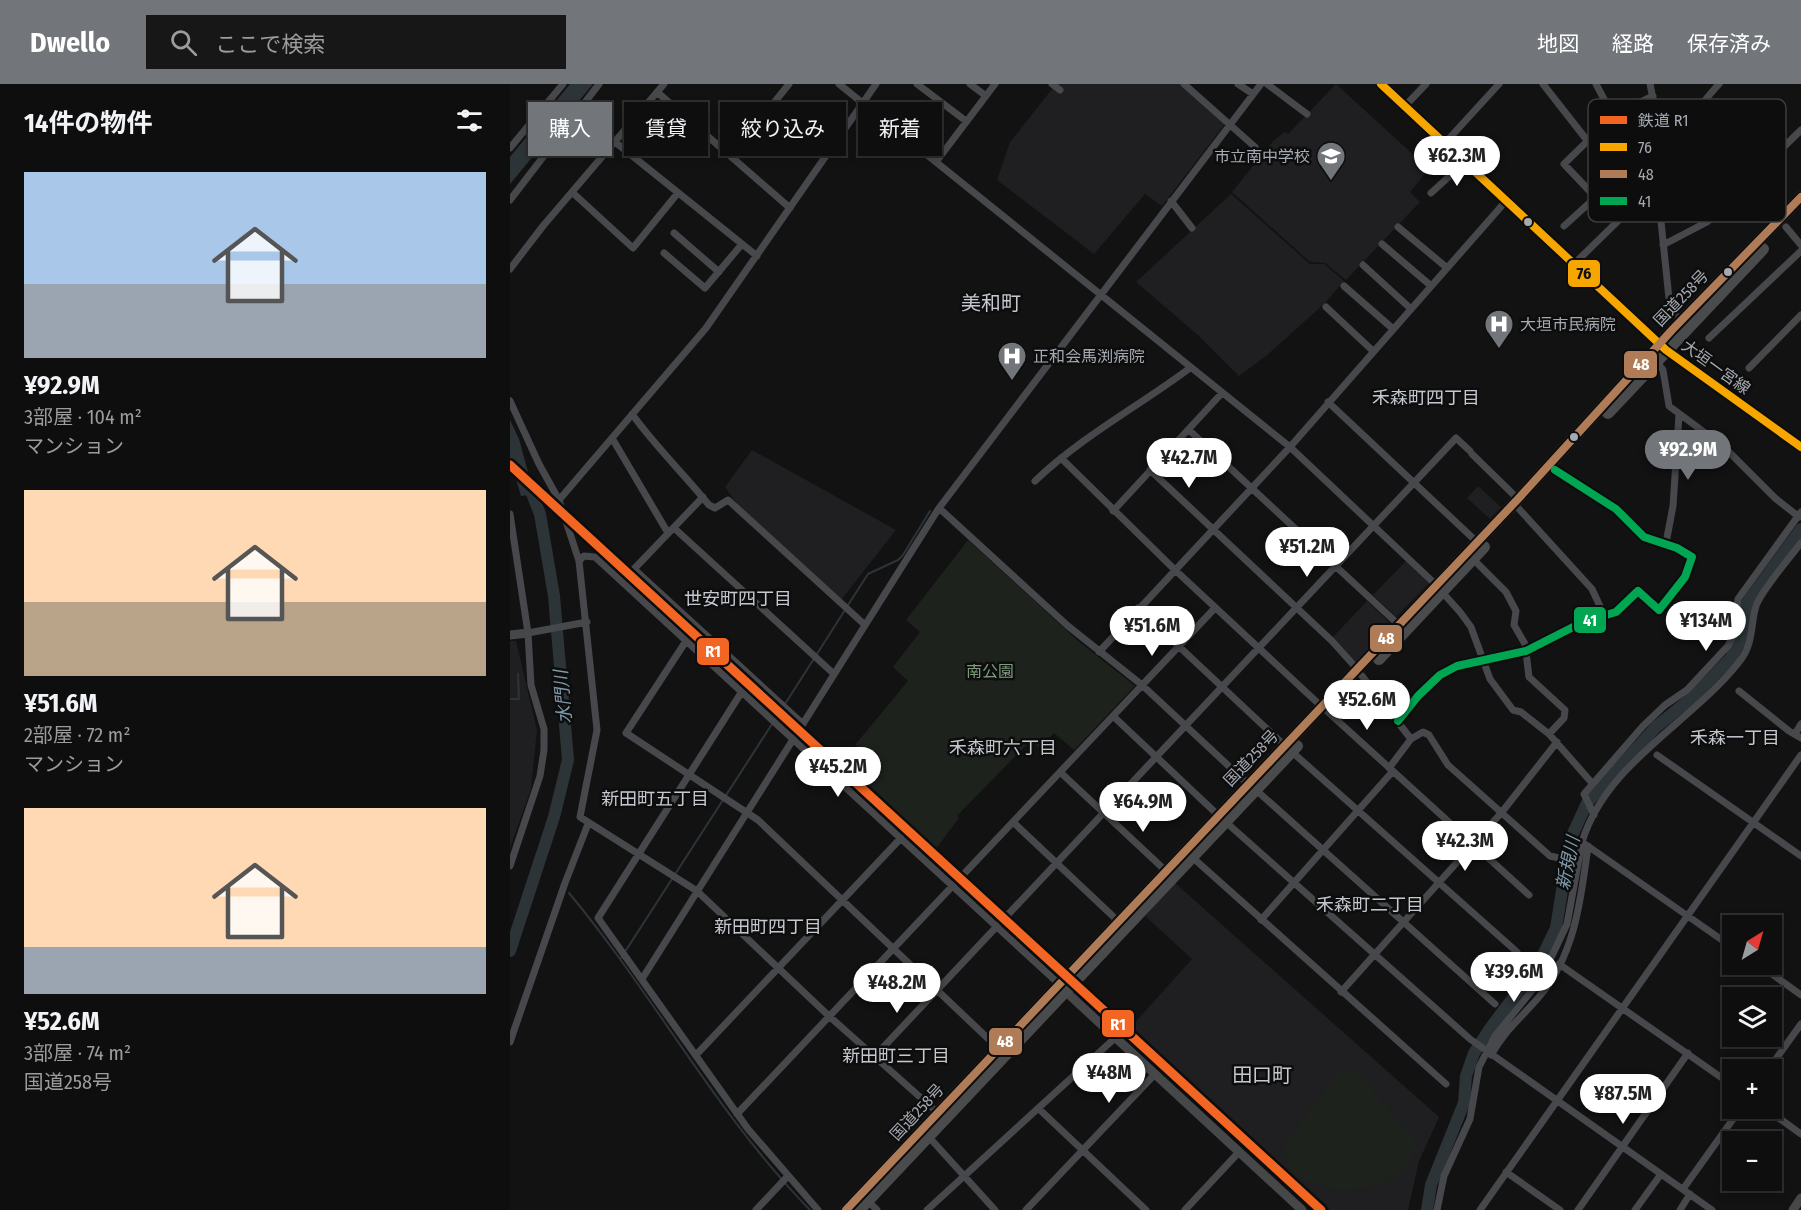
<!DOCTYPE html>
<html lang="ja">
<head>
<meta charset="utf-8">
<style>
  :root { --surface:#0e0e0e; --page:#171717; --text:#f1f3f6; --muted:#9b9c9e; --line:#2e2e2e; --accent:#72757a }
  body { margin:0; font-family:"Fira Sans Condensed","Noto Sans JP",sans-serif; background:var(--page); color:var(--text); height:100vh; display:flex; flex-direction:column; font-size:22px; white-space:nowrap }
  * { box-sizing:border-box; margin:0 }
  p { font-size:20px; color:var(--muted) }
  .icon { flex:none; width:33px; height:33px; fill:none; stroke:currentColor; stroke-width:2; stroke-linecap:round; stroke-linejoin:round }
  .map { position:relative; flex:1; overflow:hidden }
  .sheet { display:flex; flex-direction:column; background:var(--surface); width:510px }
  .sheet>* { flex:none }
  .banner { position:absolute; left:18px; top:18px; width:570px; height:54px; display:flex; gap:12px }
  .needle { width:39px; rotate:37deg }
  .fabs { position:absolute; left:1212px; top:831px; display:grid; gap:12px }
  .fabs a { display:grid; place-items:center; width:60px; height:60px; border-radius:0px; background:var(--surface); box-shadow:0 3px 9px #0003,0 0 0 2px var(--line); font-size:30px }
  .price { position:absolute; translate:-50% -51px; padding:0 14px; border-radius:21px; background:#fff; color:#222; font-size:20px; line-height:39px; filter:drop-shadow(0 2px 3px #0008) }
  .price::after { content:''; position:absolute; left:50%; top:36px; width:18px; height:14px; margin-left:-9px; background:inherit; clip-path:polygon(0 0,100% 0,50% 100%) }
  .price.selected { background:var(--accent); color:#fff }
  ul { padding:0; list-style:none }
  li { display:grid; align-content:center; gap:12px; height:318px; padding:0 24px }
  li span { display:grid; place-items:center; height:186px; border-radius:0px; color:#555 }
  li>.icon { margin-inline-start:auto }
  span .icon { width:108px; height:108px; fill:#fffc; stroke-width:1 }
  li b { font-size:26px }
  h2 { display:flex; justify-content:space-between; align-items:center; height:72px; padding:0 24px; font-size:26px }
  .tag { padding:0 21px; border-radius:0px; background:var(--surface); box-shadow:0 3px 9px #0003,0 0 0 2px var(--line); font-size:21px; line-height:54px }
  .tag.selected { background:var(--accent); color:#fff }
  header { display:flex; align-items:center; gap:36px; box-sizing:border-box; height:84px; padding:0 30px; background:var(--accent); color:#fff }
  header strong { font-size:28px }
  nav { display:flex; gap:33px; margin-inline-start:auto; font-size:21px }
  .search { width:420px; height:54px; background:var(--page); display:flex; align-items:center; gap:15px; box-sizing:border-box; padding:0 21px; border-radius:0px; color:var(--muted); font-size:22px }
  main { display:flex; flex:1; min-height:0 }
  .map>svg:first-child { display:block }
  .built { fill:#1f1f21 }
  .green { fill:#1d221d }
  .water { fill:#2c3438 }
  .lines { fill:none; stroke-linecap:round; stroke-linejoin:round }
  .stream { stroke:#2c3438; stroke-width:2 }
  .river { stroke:#2c3438; stroke-width:12 }
  .street { stroke:#47484b; stroke-width:7 }
  .secondary { stroke:#464749; stroke-width:9 }
  .primary { stroke:#4a4b4d; stroke-width:10 }
  .highway { stroke:#494b4c; stroke-width:12 }
  .bus-1-casing { stroke:#0d0d0e; stroke-width:12 }
  .bus-2-casing { stroke:#0d0d0e; stroke-width:12 }
  .bus-3-casing { stroke:#0d0d0e; stroke-width:12 }
  .bus-1 { stroke:#f7a600; stroke-width:8 }
  .bus-2 { stroke:#b07c57; stroke-width:8 }
  .bus-3 { stroke:#00a651; stroke-width:8 }
  .rail-1-casing { stroke:#0d0d0e; stroke-width:14 }
  .rail-1 { stroke:#f26522; stroke-width:9 }
  .bus-dot { fill:#a5aab2; stroke:#0d0d0e; stroke-width:2 }
  .labels { text-anchor:middle; dominant-baseline:central; stroke-width:5; stroke-linejoin:round; paint-order:stroke }
  .poi-label { font-size:16px; fill:#a5aab2; stroke:#0d0d0e; text-anchor:start }
  .street-label { font-size:16px; fill:#a5aab2; stroke:#0d0d0e }
  .park-label { font-size:16px; fill:#7f9b7e; stroke:#0d0d0e }
  .neighbourhood-label { font-size:18px; fill:#c5c9cf; stroke:#0d0d0e }
  .water-label { font-size:18px; font-style:italic; fill:#7f9aa9; stroke:#0d0d0e }
  .quarter-label { font-size:20px; fill:#c5c9cf; stroke:#0d0d0e }
  .key { fill:#0d0d0e; stroke:#3b3c3f; stroke-width:1.5 }
  .key-label { font-size:16px; fill:#a5aab2 }
  .line-badge { stroke:#0d0d0e; stroke-width:2 }
  .badge-label { font-size:16px; text-anchor:middle; font-weight:bold; fill:#fff }
  .pale-badge-label { font-size:16px; text-anchor:middle; font-weight:bold; fill:#111 }
</style>
</head>
<body>
<header>
<strong>Dwello</strong>
<div class="search"><svg class="icon" aria-label="search" viewBox="0 0 24 24"><circle cx="10" cy="10" r="6"/><path d="M15 15l6 6"/></svg>ここで検索</div>
<nav><a>地図</a><a>経路</a><a>保存済み</a></nav>
</header>
<main>
<section class="sheet">
<h2>14件の物件<svg class="icon" aria-label="filters" viewBox="0 0 24 24"><path d="M4 7h16M4 17h16"/><circle cx="9" cy="7" r="2"/><circle cx="15" cy="17" r="2"/></svg></h2>
<ul>
<li><span style="background:linear-gradient(#a9c7e8 60%,#9aa5b1 0)"><svg class="icon" aria-label="home" viewBox="0 0 24 24"><path d="M3 11l9-7 9 7M6 9v11h12V9"/></svg></span><div><b>¥92.9M</b><p>3部屋 · 104 m²</p><p>マンション</p></div></li>
<li><span style="background:linear-gradient(#ffd9b3 60%,#b9a48a 0)"><svg class="icon" aria-label="home" viewBox="0 0 24 24"><path d="M3 11l9-7 9 7M6 9v11h12V9"/></svg></span><div><b>¥51.6M</b><p>2部屋 · 72 m²</p><p>マンション</p></div></li>
<li><span style="background:linear-gradient(#ffd9b3 75%,#9aa5b1 0)"><svg class="icon" aria-label="home" viewBox="0 0 24 24"><path d="M3 11l9-7 9 7M6 9v11h12V9"/></svg></span><div><b>¥52.6M</b><p>3部屋 · 74 m²</p><p>国道258号</p></div></li>
</ul>
</section>
<div class="map">
<svg width="1291" height="1126" viewBox="0 0 1291 1126">
  <rect width="100%" height="100%" fill="#121213"/>
  <path class="built" d="M546,0H671L715,40L652,122L635,110L584,170L487,96L500,58Z
    M826,0L919,85L900,108L910,118L836,196L815,179L800,178L722,108L764,56L775,48L778,50Z
    M721,110L800,180H814L834,197L815,219L756,272L729,292L689,252L626,198Z
    M242,366L386,446L331,516L228,421L215,403Z
    M968,402L991,423L980,435L957,414Z
    M896,477L919,499L886,533L863,511Z
    M857,517L881,540L845,579L823,553Z
    M0,557H6L27,646L21,705L0,764Z
    M665,799L929,1033L909,1077L898,1126H820L621,943L682,875L635,832Z"/>
  <path class="green" d="M458,456L567,556L625,602L564,666L544,649L530,664L520,657L447,732L449,734L425,766L348,695L361,676L345,661L398,597L383,583L410,548L396,536Z
    M829,986H846L907,1059C893,1126 762,1115 776,1059Z"/>
  <path class="water" d="M60,0H83L0,100V73Z
    M0,336L9,355L24,410L11,412L0,374Z"/>
  <g class="lines">
    <path class="stream" d="M338,521L358,490L388,476L393,471L420,427
      M0,615H9L8,590
      M275,620L335,526
      M265,635L272,624
      M59,809C144,911 207,1031 300,1126
      M111,874L262,640"/>
    <path class="river" d="M0,867L44,733L58,676L44,512L30,430L17,397
      M917,1126L921,1101L954,1019L956,992L964,969L981,943L1028,881L1046,844L1060,756L1077,719L1146,643L1183,613L1221,574L1231,556L1237,519L1291,445"/>
    <path class="street" d="M329,0L780,363L923,498L950,528L961,543L980,595L1003,626L1011,628L1039,650L1082,699
      M407,0L456,37
      M460,0L476,12
      M542,0L550,6
      M674,0L745,63
      M728,0L743,10
      M757,0L797,30
      M1033,0L1076,55
      M1086,0L1103,32
      M1140,0L1157,84V99L1150,128L1160,224L1171,237
      M1209,0C1194,17 1181,29 1183,52L1270,137
      M147,8L280,124
      M1143,12L1103,32L1054,80L1108,137C1120,125 1134,111 1152,115
      M895,22L916,0
      M105,58L247,172
      M935,59L989,0
      M0,64L53,0
      M221,72L279,0
      M426,78L485,0
      M63,109L123,164L167,110
      M921,109L955,78
      M1089,114L1139,72L1154,67
      M0,116L89,0
      M661,117L682,144
      M1054,142L1087,112
      M888,143L936,183
      M1276,143L1291,161
      M164,149L209,188
      M872,160L920,201
      M1153,161L1197,138L1291,46
      M154,169L195,204L232,160
      M1064,180L1108,137
      M853,181L900,224
      M0,185L33,142L154,0
      M834,202L882,244
      M816,223L863,267
      M1199,254L1291,167
      M1146,277L1153,286L1159,322L1214,363L1265,414L1289,433
      M1239,284L1291,231
      M0,317L29,380L49,416L69,477L87,646L70,733L187,807L320,933L428,1029
      M818,318L967,458
      M122,330C145,362 174,390 199,421L205,424L218,416L355,541
      M679,346L889,541
      M102,354L158,449
      M962,370L1008,415
      M551,374L664,485L812,623
      M640,386L822,557L848,586
      M525,397C571,353 629,322 680,284
      M193,413L124,485L293,640
      M49,416L196,244L366,0
      M429,424L558,542L632,601L738,700
      M1009,425L1082,505L1094,531
      M603,427L712,309
      M0,430L18,549L21,601L34,645V666L30,692L0,782
      M164,444L324,590
      M1156,459L1163,422L1169,331
      M963,475L996,508L1006,527L1004,541L1015,560L1019,593L1055,626L1054,634L1039,650
      M69,477L74,472L85,473L549,900
      M628,524L775,662
      M18,549L77,538
      M176,557L116,649L248,736L489,965
      M589,568L780,363L996,117
      M852,592L901,655L879,684
      M1229,607L1279,647L1291,654
      M231,609L88,834L238,1045L308,1126
      M818,628L1019,811
      M603,632L709,732L960,955L1202,1126
      M888,637L908,612L930,591L947,582L1016,567L1073,538L1106,528L1128,507L1149,526L1175,493L1182,473L1167,464L1134,453L1106,425L1045,386
      M1285,650L1291,640
      M901,655L913,648L919,651L938,681L1040,772L1049,774
      M781,667L1007,868
      M1147,671L1291,772
      M550,688L656,787
      M746,706L985,920
      M1084,731L1074,710L1133,642L1155,621L1177,606L1218,562L1223,552L1228,515L1291,428
      M503,738L609,838
      M682,773L936,1000
      M751,836L883,687
      M1222,863L1072,758C1096,679 1181,639 1229,578C1244,560 1240,542 1246,522C1251,507 1280,473 1291,459
      M1049,880L1222,1001
      M1248,880L1291,911
      M132,895L429,424L751,0
      M831,908L992,728L1047,658
      M0,958L55,799L78,740
      M186,971L391,754
      M981,971C996,945 1010,935 1028,914C1065,872 1071,815 1078,762
      M365,972L946,354L960,367
      M1258,986L1291,940
      M1255,1024L1291,1050
      M529,1025L636,1126
      M227,1030L705,524
      M418,1052L485,1126
      M996,1088L1050,1126
      M1173,1105L1231,1024
      M358,1117L367,1126
      M246,1126L277,1093
      M417,1126L605,954
      M516,1126L644,991
      M675,1126L729,1068
      M927,1126L934,1092L960,1035L969,983L985,952L1031,895L1057,840L1072,758
      M970,1126L1291,671
      M1068,1126L1178,969
      M1125,1126L1151,1090
      M1170,1126L1180,1110"/>
    <path class="secondary" d="M0,551L18,549
      M553,905L792,1126
      M1283,1126L1291,1114"/>
    <path class="primary" d="M871,0L1156,266L1291,363"/>
    <path class="highway" d="M1098,329L1253,165
      M869,575L974,463
      M336,1126L1008,415L1162,246L1291,113
      M349,1126L787,662"/>
    <g class="bus-1-casing">
      <path id="bus-1" d="M871,0L1156,266L1291,363"/>
    </g>
    <g class="bus-2-casing">
      <path id="bus-2" d="M336,1126L1008,415L1162,246L1291,113"/>
    </g>
    <g class="bus-3-casing">
      <path id="bus-3" d="M888,637L908,612L930,591L947,582L1016,567L1073,538L1106,528L1128,507L1149,526L1175,493L1182,473L1167,464L1134,453L1106,425L1045,386"/>
    </g>
    <use href="#bus-1" class="bus-1"/>
    <use href="#bus-2" class="bus-2"/>
    <use href="#bus-3" class="bus-3"/>
    <g class="rail-1-casing">
      <path id="rail-1" d="M0,381L811,1126"/>
    </g>
    <use href="#rail-1" class="rail-1"/>
  </g>
  <defs>
    <g id="school-pin" transform="scale(1.5)"><path d="M0 17L-7.5 6A9.5 9.5 0 1 1 7.5 6Z" fill="#72757a" stroke="#0d0d0e"/><path d="M0-5L7-2L0 1L-7-2ZM-4 1L0 2.5L4 1V4Q0 6-4 4Z" fill="#fff"/></g>
    <g id="hospital-pin" transform="scale(1.5)"><path d="M0 17L-7.5 6A9.5 9.5 0 1 1 7.5 6Z" fill="#72757a" stroke="#0d0d0e"/><path d="M-5-5h3v3.5h4V-5h3V5h-3V1.5h-4V5h-3Z" fill="#fff"/></g>
  </defs>
  <g fill-rule="evenodd">
    <use href="#school-pin" x="821" y="72"/>
    <use href="#hospital-pin" x="989" y="240"/>
    <use href="#hospital-pin" x="502" y="272"/>
  </g>
  <g class="bus-dot">
    <circle cx="1018" cy="138" r="5"/>
    <circle cx="1218" cy="188" r="5"/>
    <circle cx="1064" cy="353" r="5"/>
  </g>
  <g class="labels">
    <g class="poi-label">
      <text x="800" y="72" text-anchor="end">市立南中学校</text>
      <text x="1010" y="240">大垣市民病院</text>
      <text x="523" y="272">正和会馬渕病院</text>
    </g>
    <g class="street-label">
      <text transform="translate(1171 214) rotate(-46)">国道258号</text>
      <text transform="translate(1206 283) rotate(36)">大垣一宮線</text>
      <text transform="translate(741 674) rotate(-46)">国道258号</text>
      <text transform="translate(407 1028) rotate(-47)">国道258号</text>
    </g>
    <g class="park-label">
      <text x="480" y="587">南公園</text>
    </g>
    <g class="neighbourhood-label">
      <text x="916" y="314">禾森町四丁目</text>
      <text x="228" y="515">世安町四丁目</text>
      <text x="1225" y="654">禾森一丁目</text>
      <text x="493" y="664">禾森町六丁目</text>
      <text x="145" y="715">新田町五丁目</text>
      <text x="860" y="821">禾森町二丁目</text>
      <text x="258" y="843">新田町四丁目</text>
      <text x="386" y="972">新田町三丁目</text>
    </g>
    <g class="water-label">
      <text transform="translate(53 613) rotate(-95)">水門川</text>
      <text transform="translate(1058 779) rotate(-78)">新規川</text>
    </g>
    <g class="quarter-label">
      <text x="481" y="219">美和町</text>
      <text x="752" y="991">田口町</text>
    </g>
  </g>
  <rect x="1078" y="15" width="198" height="123" rx="9" class="key"/>
  <rect x="1090" y="32" width="27" height="8" fill="#f26522"/>
  <rect x="1090" y="59" width="27" height="8" fill="#f7a600"/>
  <rect x="1090" y="86" width="27" height="8" fill="#b07c57"/>
  <rect x="1090" y="113" width="27" height="8" fill="#00a651"/>
  <g class="key-label">
    <text x="1128" y="42">鉄道 R1</text>
    <text x="1128" y="69">76</text>
    <text x="1128" y="96">48</text>
    <text x="1128" y="123">41</text>
  </g>
  <g class="line-badge">
    <rect x="1057" y="175" width="34" height="29" rx="6" fill="#f7a600"/>
    <rect x="1113" y="266" width="35" height="29" rx="6" fill="#b07c57"/>
    <rect x="1063" y="522" width="34" height="28" rx="6" fill="#00a651"/>
    <rect x="859" y="540" width="34" height="29" rx="6" fill="#b07c57"/>
    <rect x="186" y="553" width="34" height="29" rx="6" fill="#f26522"/>
    <rect x="591" y="925" width="34" height="29" rx="6" fill="#f26522"/>
    <rect x="478" y="943" width="35" height="29" rx="6" fill="#b07c57"/>
  </g>
  <g class="badge-label">
    <text x="1131" y="286">48</text>
    <text x="1080" y="542">41</text>
    <text x="876" y="560">48</text>
    <text x="203" y="573">R1</text>
    <text x="608" y="946">R1</text>
    <text x="495" y="963">48</text>
  </g>
  <g class="pale-badge-label">
    <text x="1074" y="195">76</text>
  </g>
</svg>
<div class="fabs">
<a><svg class="needle" viewBox="-14 -14 28 28"><path d="M0-13l5 13h-10z" fill="#e53935"/><path d="M0 13l5-13h-10z" fill="#9b9c9e"/></svg></a>
<a><svg class="icon" aria-label="layers" viewBox="0 0 24 24"><path d="M12 4l9 5-9 5-9-5zM3 14l9 5 9-5"/></svg></a>
<a>+</a>
<a>−</a>
</div>
<b class="price" style="left:947px;top:103px">¥62.3M</b>
<b class="price selected" style="left:1178px;top:397px">¥92.9M</b>
<b class="price" style="left:679px;top:405px">¥42.7M</b>
<b class="price" style="left:797px;top:494px">¥51.2M</b>
<b class="price" style="left:1196px;top:568px">¥134M</b>
<b class="price" style="left:642px;top:573px">¥51.6M</b>
<b class="price" style="left:857px;top:647px">¥52.6M</b>
<b class="price" style="left:328px;top:714px">¥45.2M</b>
<b class="price" style="left:633px;top:749px">¥64.9M</b>
<b class="price" style="left:955px;top:788px">¥42.3M</b>
<b class="price" style="left:1004px;top:919px">¥39.6M</b>
<b class="price" style="left:387px;top:930px">¥48.2M</b>
<b class="price" style="left:599px;top:1020px">¥48M</b>
<b class="price" style="left:1113px;top:1041px">¥87.5M</b>
<div class="banner">
<a class="tag selected">購入</a>
<a class="tag">賃貸</a>
<a class="tag">絞り込み</a>
<a class="tag">新着</a>
</div>
</div>
</main>
</body>
</html>
